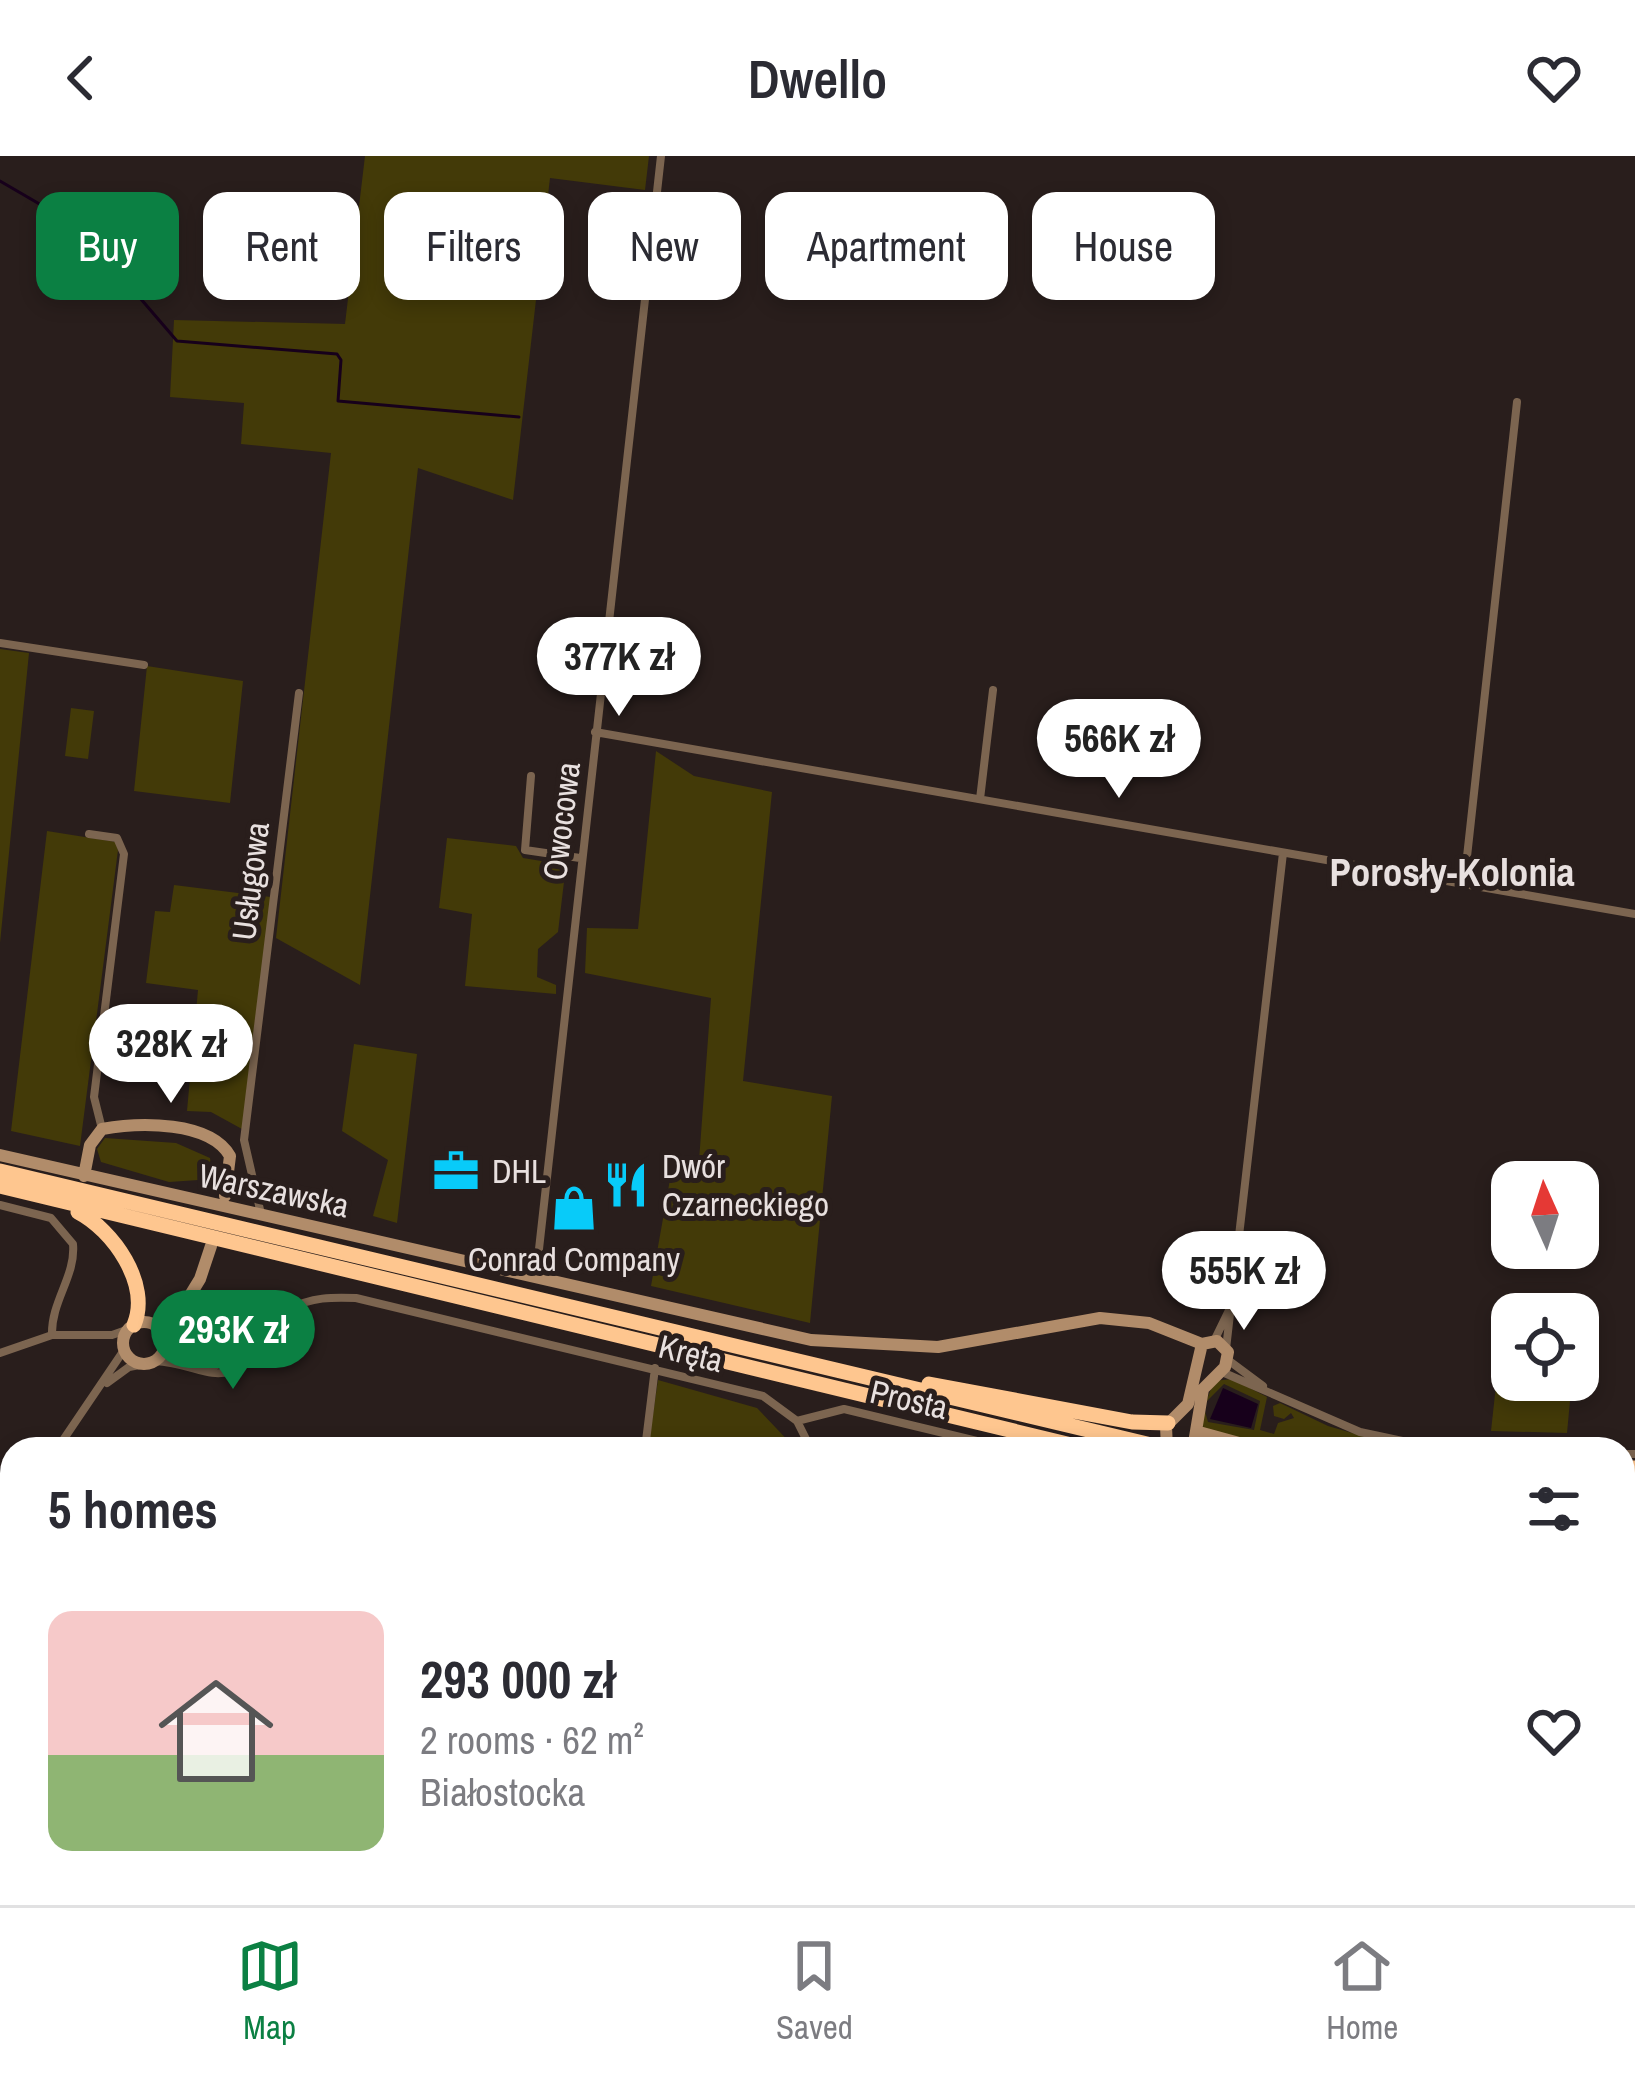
<!DOCTYPE html>
<html lang="en">
<head>
<meta charset="utf-8">
<style>
  :root { --surface:#fff; --page:#f2f2f3; --text:#2b2b33; --muted:#7c7c81; --line:#e1e1e2; --accent:#0b8043 }
  body { margin:0; font-family:"Archivo Narrow",sans-serif; background:var(--page); color:var(--text); height:100vh; display:flex; flex-direction:column; font-size:45px; white-space:nowrap }
  * { box-sizing:border-box; margin:0 }
  p { font-size:39px; color:var(--muted) }
  .icon { flex:none; width:66px; height:66px; fill:none; stroke:currentColor; stroke-width:2; stroke-linecap:round; stroke-linejoin:round }
  .map { position:relative; flex:1; overflow:hidden }
  .sheet { position:absolute; left:0px; top:1281px; width:1635px; height:468px; display:flex; flex-direction:column; background:var(--surface); border-radius:36px 36px 0 0; box-shadow:0 6px 18px #0003 }
  .sheet>* { flex:none }
  .top-card { position:absolute; left:36px; top:36px; width:1563px; height:108px; display:flex; gap:24px }
  .needle { width:78px; rotate:357deg }
  .buttons { position:absolute; left:1491px; top:1005px; display:grid; gap:24px }
  .buttons a { display:grid; place-items:center; width:108px; height:108px; border-radius:24px; background:var(--surface); box-shadow:0 6px 18px #0003; font-size:60px }
  .price { position:absolute; translate:-50% -102px; padding:0 27px; border-radius:42px; background:#fff; color:#222; font-size:39px; line-height:78px; filter:drop-shadow(0 3px 6px #0008) }
  .price::after { content:''; position:absolute; left:50%; top:72px; width:36px; height:27px; margin-left:-18px; background:inherit; clip-path:polygon(0 0,100% 0,50% 100%) }
  .price.on { background:var(--accent); color:#fff }
  ul { padding:0; list-style:none }
  li { display:flex; align-items:center; gap:36px; height:300px; padding:0 48px }
  li+li { border-top:3px solid var(--line) }
  li span { display:grid; place-items:center; flex:none; width:336px; height:240px; border-radius:24px; color:#555 }
  li>.icon { margin-inline-start:auto }
  span .icon { width:144px; height:144px; fill:#fffc; stroke-width:1 }
  li b { font-size:51px }
  h2 { display:flex; justify-content:space-between; align-items:center; height:144px; padding:0 48px; font-size:51px }
  .chip { padding:0 42px; border-radius:24px; background:var(--surface); box-shadow:0 6px 18px #0003; font-size:42px; line-height:108px }
  .chip.on { background:var(--accent); color:#fff }
  header { display:flex; justify-content:space-between; align-items:center; height:156px; padding:0 48px; background:var(--surface); font-size:54px; font-weight:600 }
  .tabs { display:flex; justify-content:space-around; align-items:center; height:168px; border-top:3px solid var(--line); background:var(--surface); font-size:33px; color:var(--muted) }
  .tabs a { display:grid; justify-items:center; gap:6px }
  .tabs .on { color:var(--accent) }
  .map>svg:first-child { display:block }
  .green { fill:#433a08 }
  .water { fill:#17001b }
  .lines { fill:none; stroke-linecap:round; stroke-linejoin:round }
  .stream { stroke:#17001b; stroke-width:3 }
  .street { stroke:#7c6550; stroke-width:8 }
  .secondary { stroke:#b18c6a; stroke-width:12 }
  .primary { stroke:#d9aa7d; stroke-width:14 }
  .highway { stroke:#fec68f; stroke-width:15 }
  .labels { text-anchor:middle; dominant-baseline:central; stroke-width:10; stroke-linejoin:round; paint-order:stroke }
  .street-label { font-size:33px; fill:#e8e0df; stroke:#291e1c }
  .poi-label { font-size:33px; fill:#e8e0df; stroke:#291e1c; text-anchor:start }
  .quarter-label { font-size:39px; font-weight:bold; fill:#e8e0df; stroke:#291e1c }
</style>
</head>
<body>
<header><svg class="icon" aria-label="back" viewBox="0 0 24 24"><path d="M15 5l-7 7 7 7"/></svg>Dwello<svg class="icon" aria-label="heart" viewBox="0 0 24 24"><path d="M12 20l-8-8c-3-5 5-10 8-4 3-6 11-1 8 4z"/></svg></header>
<div class="map">
<svg width="1635" height="1749" viewBox="0 0 1635 1749">
  <rect width="100%" height="100%" fill="#291e1c"/>
  <path class="green" d="M365,0H649L645,34L550,22L513,344L418,312L360,829L276,782L331,297L241,288L244,247L170,241L174,164L345,168Z
    M0,493L29,497L0,787Z
    M147,510L243,525L230,647L134,635Z
    M71,552L94,555L88,603L65,600Z
    M656,595L694,620L772,636L743,925L832,940L810,1167L651,1130L672,1012L699,1005L711,842L585,817L587,772L638,773Z
    M47,675L116,686L118,694L80,990L11,975Z
    M447,682L516,690L523,702L566,709L558,776L538,793L537,821L556,829V838L465,830L472,758L439,752Z
    M174,729L271,741L242,973L211,956L187,955L198,834L146,827L155,755L170,756Z
    M354,888L417,898L397,1067L373,1060L388,1004L342,975Z
    M105,982L176,987L210,1002L213,1023L169,1026L101,1006L97,993Z
    M1506,1138L1580,1147L1578,1168V1158H1512V1224H1572L1567,1277L1491,1275Z
    M1232,1223L1267,1241L1260,1274L1274,1278L1278,1267L1294,1262L1291,1257L1284,1263L1274,1260L1273,1250L1280,1247L1328,1270L1407,1293H1284L1206,1274L1199,1266L1204,1252L1208,1266L1254,1274L1260,1245L1224,1228L1206,1246L1214,1225Z
    M658,1224L757,1252L796,1293H648Z
    M96,1737H257L255,1749H95Z"/>
  <path class="water" d="M1223,1232L1258,1248L1251,1272L1210,1263Z"/>
  <g class="lines">
    <path class="stream" d="M0,25L79,71L177,185L337,198L341,204L338,245L519,261"/>
    <path class="street" d="M0,487L144,509
      M595,576L1635,758
      M531,620L525,694L580,702
      M980,643L993,534
      M89,678L117,682L124,698L94,941L102,973
      M1464,728L1517,246
      M0,1049L51,1062L73,1088C76,1120 51,1145 52,1179
      M261,1058L244,984L299,537
      M536,1120L661,0
      M1214,1185L1232,1148
      M165,1187C212,1250 252,1175 290,1153C311,1141 333,1141 356,1142L763,1240L797,1265L811,1293
      M1226,1193L1283,697
      M0,1197L52,1179H112L129,1173
      M1228,1204L1263,1230
      M155,1205C209,1208 227,1244 266,1176
      M1222,1216L1360,1276L1440,1293
      M107,1227L129,1211L145,1208
      M797,1265L844,1253L1010,1293
      M57,1293L124,1194
      M645,1293L655,1212
      M1623,1298H1635
      M0,1376L12,1375
      M9,1749L12,1712
      M591,1749L593,1737"/>
    <path class="secondary" d="M0,999L811,1184L938,1191L1100,1162L1149,1167L1202,1188L1217,1185L1228,1196L1225,1211L1203,1233L1193,1293
      M84,1020L90,989L102,973C140,966 210,965 230,1000L225,1040
      M123 1187a21 21 0 1 1 42 0a21 21 0 1 1-42 0Z
      M164,1182L200,1123L211,1090
      M1199,1276L1261,1293
      M1167,1293L1166,1270L1188,1248L1202,1188
      M1623,1335L1635,1339
      M1623,1441L1635,1444
      M1164,1737L1167,1749"/>
    <path class="primary" d="M1623,1389L1635,1391"/>
    <path class="highway" d="M0,1015L1168,1293
      M0,1030L1088,1293
      M78,1056C113,1074 151,1128 134,1169
      M929,1228L1132,1266L1168,1267
      M1623,1312H1635
      M1623,1348L1635,1351
      M1623,1372L1635,1371"/>
  </g>
  <defs>
    <g id="office-bare" transform="scale(3.6)"><path d="M-6-3h4V-5.5h4V-3h4V5H-6ZM-1-4.5V-3h2v-1.5ZM-6 0V1H6V0Z" fill="#08cbf9" stroke="#291e1c" stroke-width="2.5" paint-order="stroke"/></g>
    <g id="restaurant-bare" transform="scale(3.6)"><path d="M-5-6h1v4h1v-4h1v4h1v-4h1v5L-1.5 .5V6h-2V.5L-5-1ZM5-6V6H3V1.5H1.5Q1.5-4 5-6Z" fill="#08cbf9" stroke="#291e1c" stroke-width="2.5" paint-order="stroke"/></g>
    <g id="shop-bare" transform="scale(3.6)"><path d="M-5-2.5h2.3a2.7 3.5 0 0 1 5.4 0H5L5.5 6h-11ZM-1.5-2.5h3a1.5 2.3 0 0 0-3 0Z" fill="#08cbf9" stroke="#291e1c" stroke-width="2.5" paint-order="stroke"/></g>
  </defs>
  <g fill-rule="evenodd">
    <use href="#office-bare" x="456" y="1015"/>
    <use href="#restaurant-bare" x="626" y="1029"/>
    <use href="#shop-bare" x="574" y="1052"/>
  </g>
  <g class="labels">
    <g class="street-label">
      <text transform="translate(561 665) rotate(-83)">Owocowa</text>
      <text transform="translate(250 725) rotate(-83)">Usługowa</text>
      <text transform="translate(274 1034) rotate(12)">Warszawska</text>
      <text transform="translate(691 1197) rotate(14)">Kręta</text>
      <text transform="translate(909 1243) rotate(13)">Prosta</text>
    </g>
    <g class="poi-label">
      <text x="662" y="1010">Dwór<tspan x="662" dy="38">Czarneckiego</tspan></text>
      <text x="492" y="1015">DHL</text>
      <text x="574" y="1103" text-anchor="middle">Conrad Company</text>
    </g>
    <g class="quarter-label">
      <text x="1452" y="716">Porosły-Kolonia</text>
    </g>
  </g>
</svg>
<div class="buttons">
<a><svg class="needle" viewBox="-14 -14 28 28"><path d="M0-13l5 13h-10z" fill="#e53935"/><path d="M0 13l5-13h-10z" fill="#7c7c81"/></svg></a>
<a><svg class="icon" aria-label="locate" viewBox="0 0 24 24"><circle cx="12" cy="12" r="6"/><path d="M12 2v4M12 18v4M2 12h4M18 12h4"/></svg></a>
</div>
<b class="price" style="left:619px;top:563px">377K zł</b>
<b class="price" style="left:1119px;top:645px">566K zł</b>
<b class="price" style="left:171px;top:950px">328K zł</b>
<b class="price" style="left:1244px;top:1177px">555K zł</b>
<b class="price on" style="left:233px;top:1236px">293K zł</b>
<div class="top-card">
<a class="chip on">Buy</a>
<a class="chip">Rent</a>
<a class="chip">Filters</a>
<a class="chip">New</a>
<a class="chip">Apartment</a>
<a class="chip">House</a>
</div>
<section class="sheet">
<h2>5 homes<svg class="icon" aria-label="filters" viewBox="0 0 24 24"><path d="M4 7h16M4 17h16"/><circle cx="9" cy="7" r="2"/><circle cx="15" cy="17" r="2"/></svg></h2>
<ul>
<li><span style="background:linear-gradient(#f6c9c9 60%,#8fb573 0)"><svg class="icon" aria-label="home" viewBox="0 0 24 24"><path d="M3 11l9-7 9 7M6 9v11h12V9"/></svg></span><div><b>293 000 zł</b><p>2 rooms · 62 m²</p><p>Białostocka</p></div><svg class="icon" aria-label="heart" viewBox="0 0 24 24"><path d="M12 20l-8-8c-3-5 5-10 8-4 3-6 11-1 8 4z"/></svg></li>
</ul>
</section>
</div>
<nav class="tabs">
<a class="on"><svg class="icon" aria-label="map" viewBox="0 0 24 24"><path d="M3 6l6-2 6 2 6-2v14l-6 2-6-2-6 2zM9 4v14M15 6v14"/></svg>Map</a>
<a><svg class="icon" aria-label="saved" viewBox="0 0 24 24"><path d="M7 4h10v16l-5-4-5 4z"/></svg>Saved</a>
<a><svg class="icon" aria-label="home" viewBox="0 0 24 24"><path d="M3 11l9-7 9 7M6 9v11h12V9"/></svg>Home</a>
</nav>
</body>
</html>
